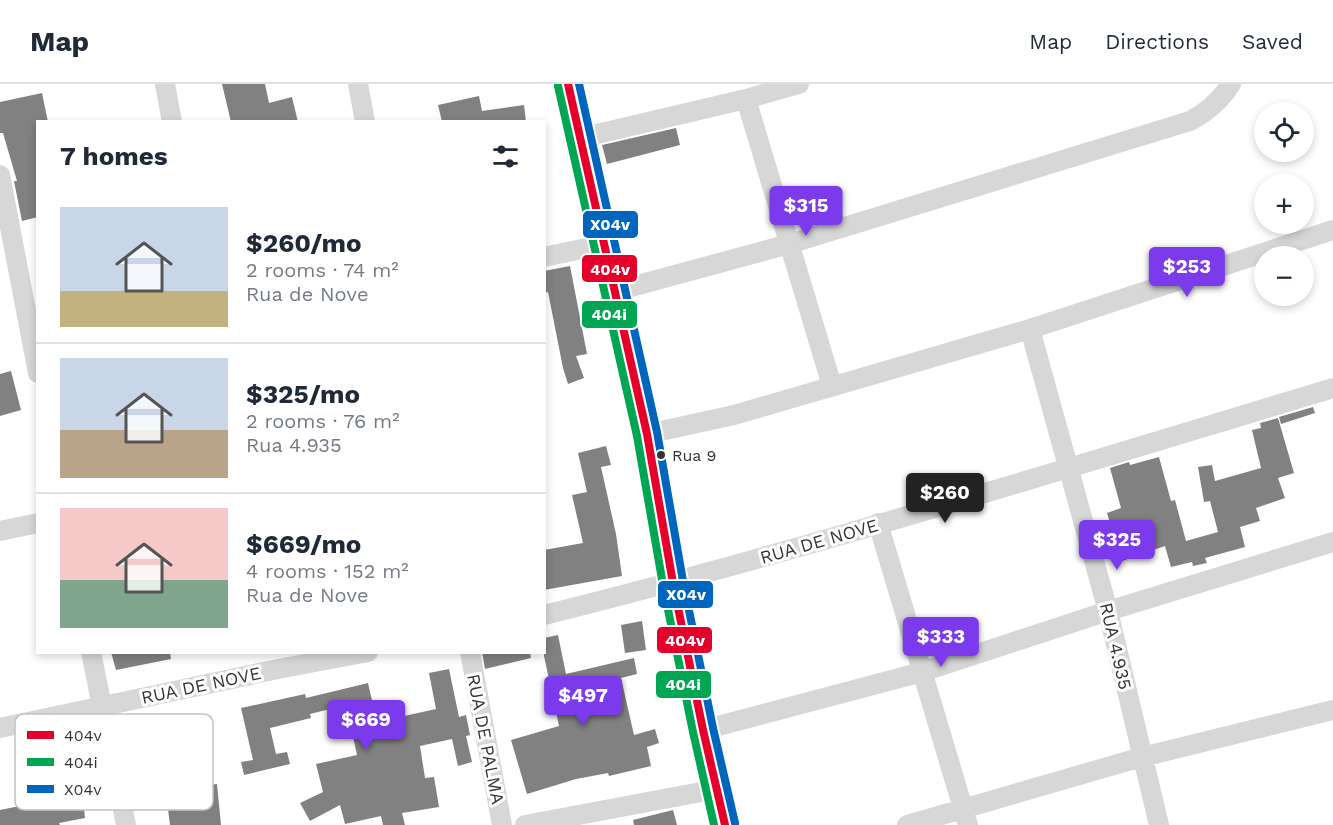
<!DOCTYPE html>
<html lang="en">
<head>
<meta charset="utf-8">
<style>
  :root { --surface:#fff; --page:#f2f2f3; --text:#1f2937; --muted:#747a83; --line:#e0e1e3; --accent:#7c3aed }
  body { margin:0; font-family:"Work Sans",sans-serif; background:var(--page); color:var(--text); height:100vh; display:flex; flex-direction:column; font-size:22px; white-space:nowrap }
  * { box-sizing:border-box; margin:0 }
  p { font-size:20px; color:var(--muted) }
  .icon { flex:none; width:33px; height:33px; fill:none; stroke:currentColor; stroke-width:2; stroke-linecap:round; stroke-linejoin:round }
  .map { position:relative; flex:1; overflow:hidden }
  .sheet { position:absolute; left:36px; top:36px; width:510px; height:534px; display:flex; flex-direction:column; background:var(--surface); border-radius:0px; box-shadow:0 3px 9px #0003 }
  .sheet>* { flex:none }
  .tools { position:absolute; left:1254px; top:18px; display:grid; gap:12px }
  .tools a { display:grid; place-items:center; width:60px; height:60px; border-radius:50%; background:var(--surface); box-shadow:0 3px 9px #0003; font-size:30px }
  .price { position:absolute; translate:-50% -51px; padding:0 14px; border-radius:6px; background:var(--accent); color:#fff; font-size:20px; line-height:39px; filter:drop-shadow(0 2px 3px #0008) }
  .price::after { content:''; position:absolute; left:50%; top:36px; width:18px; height:14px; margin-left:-9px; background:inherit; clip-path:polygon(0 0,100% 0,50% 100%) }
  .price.current { background:#222; color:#fff }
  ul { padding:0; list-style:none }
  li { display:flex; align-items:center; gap:18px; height:150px; padding:0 24px }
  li+li { border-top:2px solid var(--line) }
  li span { display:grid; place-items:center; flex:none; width:168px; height:120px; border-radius:0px; color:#555 }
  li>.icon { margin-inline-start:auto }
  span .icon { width:72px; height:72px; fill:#fffc; stroke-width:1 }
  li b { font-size:26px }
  h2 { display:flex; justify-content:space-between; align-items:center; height:72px; padding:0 24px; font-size:26px }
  header { display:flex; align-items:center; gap:36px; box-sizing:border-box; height:84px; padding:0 30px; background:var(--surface); border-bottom:2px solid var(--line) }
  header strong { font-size:28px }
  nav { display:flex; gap:33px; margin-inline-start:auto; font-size:21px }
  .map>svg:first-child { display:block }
  .building { fill:#818181 }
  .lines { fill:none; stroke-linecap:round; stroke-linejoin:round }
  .street { stroke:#d7d7d7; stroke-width:20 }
  .secondary { stroke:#d0d0d0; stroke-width:28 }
  .bus-1-casing { stroke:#fff; stroke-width:12 }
  .bus-2-casing { stroke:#fff; stroke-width:12 }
  .bus-3-casing { stroke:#fff; stroke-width:12 }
  .bus-1 { stroke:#e4002b; stroke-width:8 }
  .bus-2 { stroke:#00a651; stroke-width:8 }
  .bus-3 { stroke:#0065bd; stroke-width:8 }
  .bus-dot { fill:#333; stroke:#fff; stroke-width:2 }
  .labels { text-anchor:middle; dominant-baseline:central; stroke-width:6; stroke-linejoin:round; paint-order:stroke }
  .bus-label { font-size:16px; fill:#333; stroke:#fff; text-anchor:start }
  .street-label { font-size:18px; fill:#333; stroke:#fff }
  .key { fill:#fff; stroke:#c2c2c2; stroke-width:1.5 }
  .key-label { font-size:16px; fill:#333 }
  .line-badge { stroke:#fff; stroke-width:2 }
  .badge-label { font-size:16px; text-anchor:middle; font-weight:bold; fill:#fff }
</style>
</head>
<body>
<header>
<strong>Map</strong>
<nav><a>Map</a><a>Directions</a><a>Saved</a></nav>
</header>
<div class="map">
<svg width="1333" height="741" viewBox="0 0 1333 741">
  <rect width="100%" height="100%" fill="#fff"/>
  <path class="building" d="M222,0H265L269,19L292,13L298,38H231Z
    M42,9L48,38H38V133L22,137L14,97H17L3,49H0V18Z
    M479,12L482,27L524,21L526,38H442L438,21Z
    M676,44L680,61L607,80L602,61Z
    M570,182L587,270L576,272L584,294L568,300L563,284L548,208L544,209V187Z
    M11,287L21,326L0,332V290Z
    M1313,323L1315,329L1281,340L1279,333Z
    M1278,334L1294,389L1278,394L1285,414L1256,424L1260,437L1240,443L1245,463L1205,474L1207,479L1193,482L1192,478L1171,483L1165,462L1122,477L1107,429L1121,424L1110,384L1129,378L1130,381L1159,373L1171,417L1175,416L1186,457L1218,448L1210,417L1204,418L1198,383L1212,381L1215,397L1261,384L1252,346L1261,344L1260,339Z
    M606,362L611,381L601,383L616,450L622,492L544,506V466L583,459L572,411L587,408L578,369Z
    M642,537L646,566L625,569L621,541Z
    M558,551L566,590L634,574L637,590L621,594L634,651L655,645L659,659L647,663L651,682L609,692L608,689L576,695L527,710L511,656L559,642L544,572V554Z
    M111,568H170L171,575L116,586Z
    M482,568H530L531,574L485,585Z
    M449,585L459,633L466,631L470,651L466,652L472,678L458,682L452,655L420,662L425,694L434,693L439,723L402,729L405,741H383L381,732L345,740L340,721L310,737L300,719L323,708L316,680L357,671L346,621L310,630L311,634L270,644L276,670L287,668L290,680L244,691L241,678L253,676L241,624L305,610L306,614L368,599L377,638L436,625L429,589Z
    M77,660L86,699L100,696L104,722L84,725L85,734L59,739L60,741H0V726L50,716L41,668Z
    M205,687L208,701L217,700L221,741H170L164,694Z
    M673,726L677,741H634L633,736Z"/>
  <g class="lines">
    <path class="street" d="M165,0L172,38
      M358,0L365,38
      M746,15L832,302
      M580,54L746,15L799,0
      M0,91L38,289
      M544,173L605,160
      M616,207L789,160L1190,37C1207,28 1220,17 1231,0
      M1030,245L1108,527L1159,741
      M647,350L734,331L1030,245L1333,146
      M878,439L968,741
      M0,447L38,439
      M544,531C810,465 1071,383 1333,304
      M91,568L126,741
      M470,568L502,741
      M0,644L278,585L368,568
      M703,646L922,588L1108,527L1333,458
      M525,741L717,705
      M907,741L1142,673L1333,626"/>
    <path class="secondary" d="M568,0L647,350L673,499L703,646L725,741"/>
    <g class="bus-1-casing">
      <path id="bus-1" d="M568,0L647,350L673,499L703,646L725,741"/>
    </g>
    <g class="bus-2-casing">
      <path id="bus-2" d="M558,2L637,352L663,501L693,648L714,741"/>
    </g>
    <g class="bus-3-casing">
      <path id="bus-3" d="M579,0L657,348L683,497L713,644L735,739"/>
    </g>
    <use href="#bus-1" class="bus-1"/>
    <use href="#bus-2" class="bus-2"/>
    <use href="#bus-3" class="bus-3"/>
  </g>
  <circle class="bus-dot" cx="661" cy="371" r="5"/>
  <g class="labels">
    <g class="bus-label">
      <text x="672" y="371">Rua 9</text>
    </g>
    <g class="street-label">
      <text transform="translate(819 457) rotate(-16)">RUA DE NOVE</text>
      <text transform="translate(1116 562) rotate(77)">RUA 4.935</text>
      <text transform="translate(201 601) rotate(-12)">RUA DE NOVE</text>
      <text transform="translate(486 655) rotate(79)">RUA DE PALMA</text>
    </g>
  </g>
  <rect x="15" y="630" width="198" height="96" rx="9" class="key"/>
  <rect x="27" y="647" width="27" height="8" fill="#e4002b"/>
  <rect x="27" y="674" width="27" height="8" fill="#00a651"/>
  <rect x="27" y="701" width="27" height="8" fill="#0065bd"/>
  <g class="key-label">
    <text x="64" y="657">404v</text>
    <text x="64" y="684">404i</text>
    <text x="64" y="711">X04v</text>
  </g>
  <g class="line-badge">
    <rect x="582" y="126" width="57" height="29" rx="6" fill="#0065bd"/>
    <rect x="581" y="170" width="57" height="29" rx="6" fill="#e4002b"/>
    <rect x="581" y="216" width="57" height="29" rx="6" fill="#00a651"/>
    <rect x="657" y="496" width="57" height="29" rx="6" fill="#0065bd"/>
    <rect x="656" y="542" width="57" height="28" rx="6" fill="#e4002b"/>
    <rect x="655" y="586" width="57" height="29" rx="6" fill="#00a651"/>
  </g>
  <g class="badge-label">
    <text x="610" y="146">X04v</text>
    <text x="610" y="191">404v</text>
    <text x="609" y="236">404i</text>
    <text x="686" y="516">X04v</text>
    <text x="685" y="562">404v</text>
    <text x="683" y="606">404i</text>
  </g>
</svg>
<div class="tools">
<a><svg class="icon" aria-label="locate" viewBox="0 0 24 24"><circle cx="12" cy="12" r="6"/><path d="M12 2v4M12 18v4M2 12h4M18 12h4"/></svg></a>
<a>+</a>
<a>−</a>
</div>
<b class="price" style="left:806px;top:153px">$315</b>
<b class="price" style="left:1187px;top:214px">$253</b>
<b class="price current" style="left:945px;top:440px">$260</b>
<b class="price" style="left:1117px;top:487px">$325</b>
<b class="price" style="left:941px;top:584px">$333</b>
<b class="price" style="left:583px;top:643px">$497</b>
<b class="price" style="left:366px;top:667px">$669</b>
<section class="sheet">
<h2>7 homes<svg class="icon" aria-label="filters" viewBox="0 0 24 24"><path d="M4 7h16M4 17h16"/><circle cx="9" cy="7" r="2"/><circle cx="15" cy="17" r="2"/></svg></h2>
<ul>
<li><span style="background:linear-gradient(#c9d6e8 70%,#c2b280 0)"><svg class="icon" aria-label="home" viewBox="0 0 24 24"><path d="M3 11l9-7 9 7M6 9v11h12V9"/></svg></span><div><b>$260/mo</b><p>2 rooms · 74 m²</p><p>Rua de Nove</p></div></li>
<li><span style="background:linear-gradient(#c9d6e8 60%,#b9a48a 0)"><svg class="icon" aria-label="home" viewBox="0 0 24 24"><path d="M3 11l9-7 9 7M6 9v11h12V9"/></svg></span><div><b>$325/mo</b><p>2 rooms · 76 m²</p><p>Rua 4.935</p></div></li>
<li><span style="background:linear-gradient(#f6c9c9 60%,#7fa58c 0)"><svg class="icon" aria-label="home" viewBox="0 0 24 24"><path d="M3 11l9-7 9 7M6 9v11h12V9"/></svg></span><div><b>$669/mo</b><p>4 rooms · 152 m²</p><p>Rua de Nove</p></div></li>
</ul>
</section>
</div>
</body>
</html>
